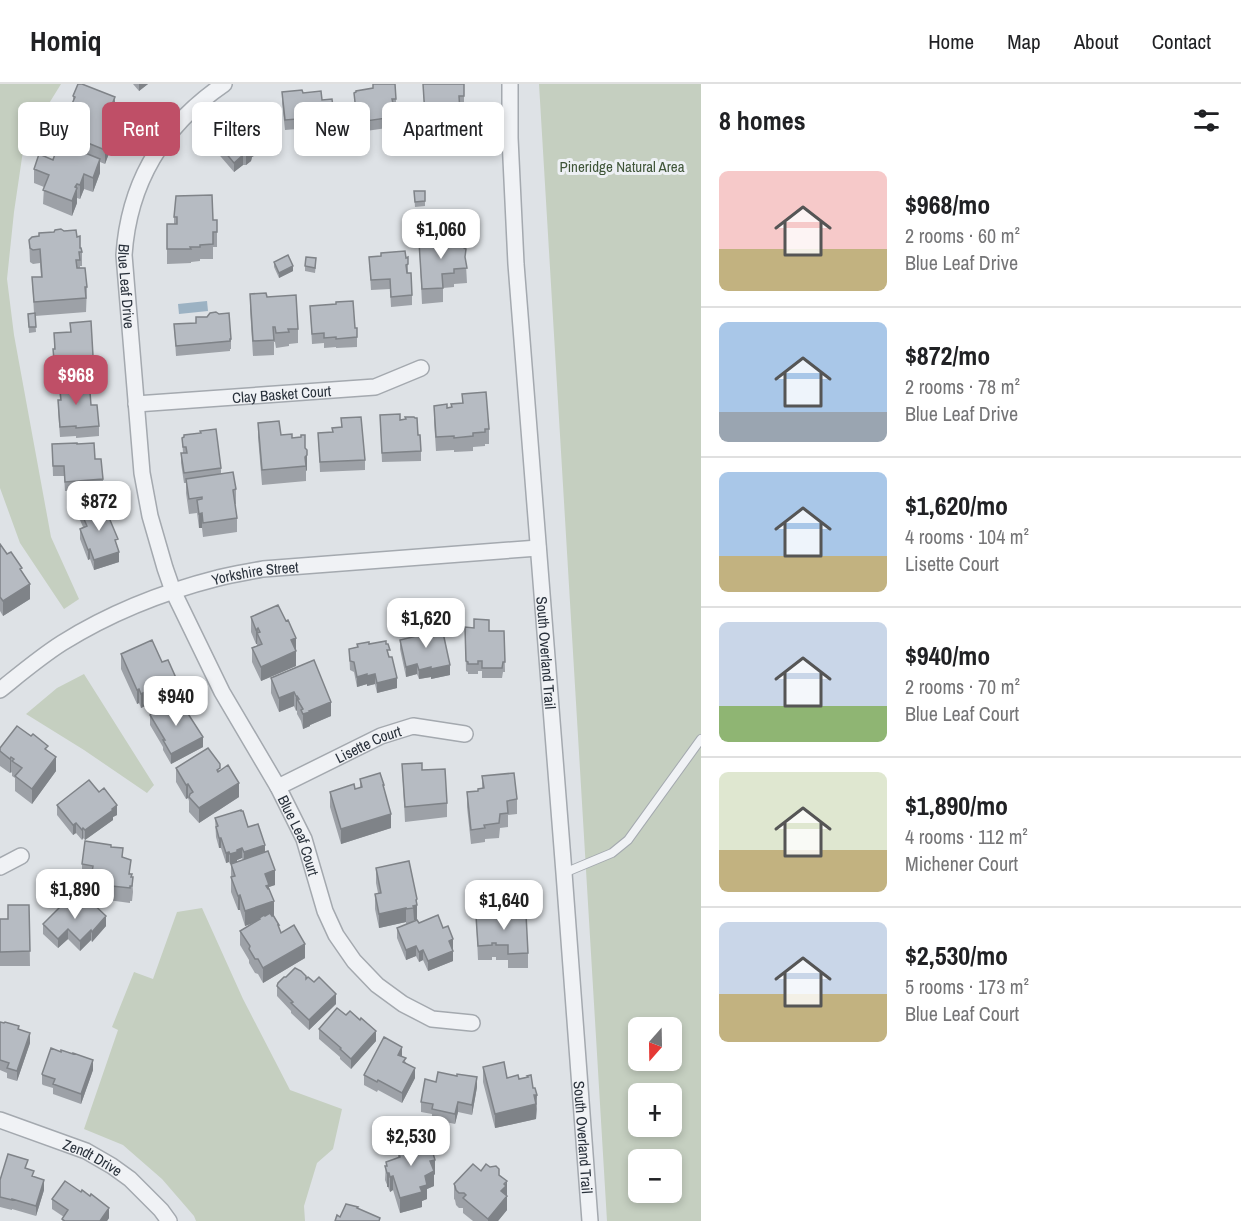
<!DOCTYPE html>
<html lang="en">
<head>
<meta charset="utf-8">
<style>
  :root { --surface:#fff; --page:#f6f6f6; --text:#202124; --muted:#757577; --line:#e0e0e0; --accent:#bf4f67 }
  body { margin:0; font-family:"Archivo Narrow",sans-serif; background:var(--page); color:var(--text); height:100vh; display:flex; flex-direction:column; font-size:22px; white-space:nowrap }
  * { box-sizing:border-box; margin:0 }
  p { font-size:20px; color:var(--muted) }
  .icon { flex:none; width:33px; height:33px; fill:none; stroke:currentColor; stroke-width:2; stroke-linecap:round; stroke-linejoin:round }
  .map { position:relative; flex:1; overflow:hidden }
  .details { display:flex; flex-direction:column; background:var(--surface); width:540px }
  .details>* { flex:none }
  .banner { position:absolute; left:18px; top:18px; width:570px; height:54px; display:flex; gap:12px }
  .needle { width:39px; rotate:200deg }
  .buttons { position:absolute; left:628px; top:933px; display:grid; gap:12px }
  .buttons a { display:grid; place-items:center; width:54px; height:54px; border-radius:9px; background:var(--surface); box-shadow:0 3px 9px #0003; font-size:30px }
  .price { position:absolute; translate:-50% -51px; padding:0 14px; border-radius:12px; background:#fff; color:#222; font-size:20px; line-height:39px; filter:drop-shadow(0 2px 3px #0008) }
  .price::after { content:''; position:absolute; left:50%; top:36px; width:18px; height:14px; margin-left:-9px; background:inherit; clip-path:polygon(0 0,100% 0,50% 100%) }
  .price.on { background:var(--accent); color:#fff }
  ul { padding:0; list-style:none }
  li { display:flex; align-items:center; gap:18px; height:150px; padding:0 18px }
  li+li { border-top:2px solid var(--line) }
  li span { display:grid; place-items:center; flex:none; width:168px; height:120px; border-radius:9px; color:#555 }
  li>.icon { margin-inline-start:auto }
  span .icon { width:72px; height:72px; fill:#fffc; stroke-width:1 }
  li b { font-size:26px }
  h2 { display:flex; justify-content:space-between; align-items:center; height:72px; padding:0 18px; font-size:26px }
  .chip { padding:0 21px; border-radius:9px; background:var(--surface); box-shadow:0 3px 9px #0003; font-size:21px; line-height:54px }
  .chip.on { background:var(--accent); color:#fff }
  header { display:flex; align-items:center; gap:36px; box-sizing:border-box; height:84px; padding:0 30px; background:var(--surface); border-bottom:2px solid var(--line) }
  header strong { font-size:28px }
  nav { display:flex; gap:33px; margin-inline-start:auto; font-size:21px }
  main { display:flex; flex:1; min-height:0 }
  .map>svg:first-child { display:block }
  .green { fill:#c5cfc0; fill-rule:evenodd }
  .water { fill:#9cb2c3 }
  .lines { fill:none; stroke-linecap:round; stroke-linejoin:round }
  .service-casing { stroke:#a4a9af; stroke-width:10 }
  .minor-casing { stroke:#a4a9af; stroke-width:18 }
  .service { stroke:#f0f2f5; stroke-width:8 }
  .minor { stroke:#f0f2f5; stroke-width:15 }
  .wall { fill:#9da1a7 }
  .shaded-wall { fill:#7f8388 }
  .building { fill:#b6bbc2; stroke:#7f8388; stroke-width:1.5 }
  .labels { text-anchor:middle; dominant-baseline:central; stroke-width:6; stroke-linejoin:round; paint-order:stroke }
  .park-label { font-size:15px; fill:#3f5538; stroke:#edf0f4 }
  .street-label { font-size:15px; fill:#29313b; stroke:#edf0f4 }
</style>
</head>
<body>
<header>
<strong>Homiq</strong>
<nav><a>Home</a><a>Map</a><a>About</a><a>Contact</a></nav>
</header>
<main>
<div class="map">
<svg width="701" height="1137" viewBox="0 0 701 1137">
  <rect width="100%" height="100%" fill="#dee2e6"/>
  <path class="green" d="M0,0H61L24,60L14,128L7,195L14,251L51,453L79,515L64,525L20,459L0,404Z
    M539,0H701V1137H607ZM639,944H672V976H639ZM639,1010H672V1042H639ZM639,1076H672V1108H639Z
    M84,590L154,701L147,709L84,666L26,630L57,604Z
    M202,824L243,915L290,1006L342,1025L333,1065L317,1079L304,1122L305,1137H196L194,1132L162,1095L123,1061L84,1045L118,946L112,943L134,888L153,895L177,828Z"/>
  <path class="water" d="M207,217L208,227L179,230L178,220Z"/>
  <g class="lines">
    <g class="service-casing">
      <path id="service" d="M564,789L612,769L628,756L701,655"/>
    </g>
    <g class="minor-casing">
      <g id="minor">
        <path id="s1" d="M224,0C164,41 129,97 124,171L142,389L150,432L165,484L173,507L222,608L278,703L304,755L325,827L336,851L354,877L377,901L403,920L432,935L472,939"/>
        <path id="s2" d="M510,0V54L516,180L564,789L590,1137"/>
        <path id="s3" d="M136,320L375,303L421,284"/>
        <path id="s4" d="M0,606C20,590 40,573 62,559C110,529 163,508 218,494C232,490 248,488 263,485L538,464"/>
        <path id="s5" d="M278,703L381,652L413,642L465,650"/>
        <path d="M0,783L21,772"/>
        <path id="s6" d="M0,1036L86,1067L112,1082L130,1095L161,1126L169,1137"/>
      </g>
    </g>
    <use href="#service" class="service"/>
    <use href="#minor" class="minor"/>
  </g>
  <path class="wall" d="M133,0H148L139,7Z
    M373,0L396,15V25H395V38L394,39V43L366,47V45L357,46L354,9L373,4Z
    M423,0L464,12V22H460V38L425,41Z
    M282,8L303,9L322,16L335,39V49L323,50V55L298,57L297,45L285,46L282,18Z
    M73,12L115,27L112,40L114,56L105,80L100,78V89L93,108L84,105L80,115L77,114V119L72,132L43,120L44,103L34,99V85L59,71L63,60L60,59L61,32L71,22L73,18Z
    M397,22L404,31V36H398Z
    M236,33L271,53L259,63V69L252,73L251,77L246,81H243L234,88L215,66V56L236,38Z
    M414,107L425,117V122L415,123Z
    M174,133L213,136L217,148V163H213V175H200V177L191,178V179L167,180V140H174Z
    M64,147L77,153L82,168V182H80V184L87,203L86,228L35,232L36,248L29,249L28,230L34,229L32,193H41L40,179L33,180L30,178L29,156Z
    M419,158L466,181L467,199L454,200V203L443,204V218L422,220Z
    M369,173L406,174L408,180V189L412,211V221L391,223L390,205L371,206Z
    M274,178L293,187L279,194L274,183Z
    M316,179L315,189L305,187V182Z
    M250,210L267,213L298,245V259L289,260V262L276,264L275,258H274V271L253,272L250,225Z
    M310,222L355,244L357,253V263L336,264V263L324,264V259L312,260Z
    M70,239L93,272V282H89L88,293L69,295L83,309L91,321L99,342V352L76,354V352L60,353L58,326V316H60L59,297H68V295L55,296L53,275V265H54V249L70,248Z
    M174,240L231,255V265H230V267L176,272Z
    M462,310L489,345V360H485V362L473,363V367L454,368V366L436,367L434,336V322L447,324L451,323L462,319Z
    M380,331L400,336L418,351L421,367V377L382,378Z
    M341,334L365,376V386L320,388L318,349L332,348L341,343Z
    M258,339L281,351L292,354L305,364L307,386L306,387V397L262,401L258,353Z
    M182,354L221,384V389L236,405V420H235L237,434V448L203,453L202,444H199L197,429L189,430L186,409V399H184L181,379V369H183Z
    M52,360H77L95,375L103,395V405L65,407L64,392H53Z
    M80,426L118,464L119,478L94,486L90,475L88,476L80,455V445L83,443L80,436Z
    M0,460L22,488L30,515L3,532L0,527Z
    M251,533L286,537L296,554V582L261,597L252,578V564L257,562V560H256L251,548Z
    M415,543L430,547L450,591L431,595V593L419,595L417,590L406,593L400,565V556L415,552Z
    M465,543L489,547H504L505,588H503L502,594H482V587H478V590H468V588L466,587Z
    M357,560H369L390,573L397,604L377,609L375,600L367,602V600L357,603L354,588L350,586L349,565L357,563Z
    M121,570L176,608L152,620V621L146,624L145,622L141,624L139,619L137,620L121,585Z
    M271,594L331,632L310,641V642L303,645L301,637L297,630V626L296,627L294,622L279,628L271,609Z
    M150,631L203,663L171,680L163,666V663L150,641Z
    M0,664L48,667L56,687L32,720L15,707V694L12,692V689L11,688L10,689L0,682Z
    M402,680L422,686L447,719V733L405,738Z
    M176,684L220,686L239,713L199,739L189,728V717L188,714L186,715L176,698Z
    M482,692L517,715V730L508,731V743L500,744L499,754L485,755V758L471,760L467,723V708L478,707L482,705Z
    M360,695L384,706L391,744L341,760L330,723V708L360,704Z
    M57,721L117,731L113,733V736L85,756L83,754L82,756L76,749L73,751L57,731Z
    M215,734L248,743L265,768L275,801L269,803L274,832L281,849L305,874L263,899L258,890L255,889L249,879V876L240,861V847L253,839L245,842L240,826H238L231,808V780L243,776L242,774L237,776L230,780L229,778L226,779L221,764H219L216,753Z
    M111,763L123,773L132,793L133,808L132,817H130V819L93,814L92,796L82,794V780Z
    M376,784L417,815V836H414V838L419,839L453,865V877L428,887L423,876L419,878L416,872L406,876L397,854V844L411,839L406,840V838L379,844L375,825V810L378,809L376,799Z
    M29,821L30,882H0V835H8Z
    M78,821L106,842L92,858L91,856L80,867L68,855L58,864L43,850V840L70,825Z
    M513,830L528,869V884H508V876H496V873H492V876H478L476,832Z
    M306,895L336,920L309,946L291,929V927L277,912V902Z
    M0,938L19,945L30,959L17,997L7,994V989L0,986Z
    M319,945L376,957L351,985L340,975V973L319,955Z
    M61,968L73,970L93,986L81,1020L53,1010V1004L43,1001L42,1000V990Z
    M402,972L415,994L402,1019L378,1006L377,1008L364,1001V991Z
    M483,983L507,994L519,995L533,1004L537,1025L536,1035L495,1044L483,998Z
    M436,998L477,1003L472,1031L458,1028L455,1040L432,1035V1030L421,1028V1018Z
    M398,1066L435,1090L434,1091V1102L427,1105V1115L422,1117V1123L400,1129L393,1106L390,1108L385,1096L386,1078L398,1074Z
    M28,1085L44,1106L36,1132L12,1125V1126L0,1123V1096Z
    M481,1087L499,1091L507,1097V1126L498,1137H473L463,1129V1124H459L456,1121L455,1116L454,1115V1100Z
    M52,1115L109,1134L107,1137H62L64,1133L52,1125Z"/>
  <path class="shaded-wall" d="M139,0H148L139,7Z
    M115,13L114,33L107,53V39Z
    M395,28V38L394,39L393,29Z
    M114,41V56L105,80V66Z
    M271,43V53L259,63V69L252,73L251,77L246,81V71L256,55Z
    M243,71V81L234,88V79Z
    M100,75V89L93,108V94Z
    M84,90V105L80,115V101Z
    M77,100V119L72,132V117Z
    M293,182V187L279,194V189Z
    M307,371V386L306,387L305,373Z
    M202,429V444H199V430Z
    M90,465V475L88,476V466Z
    M119,468V478L94,486V476Z
    M30,500V515L3,532V517Z
    M258,544L257,560H256V546Z
    M296,554V582L261,597V583L291,556Z
    M417,580V590L406,593V583Z
    M450,581V591L431,595V585Z
    M431,583V593L419,595V586Z
    M367,590V600L357,603V593Z
    M375,590V600L367,602V592Z
    M176,594V608L152,620V621L146,624V610L151,606Z
    M397,594V604L377,609V599Z
    M139,605V619L137,620V606Z
    M145,608V622L141,624V610Z
    M294,608V622L279,628V614Z
    M296,612H297V626L296,627Z
    M331,618V632L310,641V642L303,645V630L309,627Z
    M203,653V663L171,680V670Z
    M11,673V688L10,689V675Z
    M56,673V687L32,720V705Z
    M239,699V713L199,739V724Z
    M188,700V714L186,715V701Z
    M117,721V731L113,733V736L85,756V746Z
    M391,730V744L341,760V745Z
    M76,739V749L73,751V741Z
    M83,744V754L82,756V746Z
    M219,754H221V764H219Z
    M265,761V771L244,778V768Z
    M242,764V774L237,776V778L230,780V770L237,766Z
    M229,768V778L226,779V769Z
    M275,786V801L269,803V815L266,816L265,790Z
    M240,811V826H238V812Z
    M274,817V832L259,834V837L245,842V827Z
    M417,821V836H414L413,822Z
    M406,824V838L379,844V830Z
    M106,832V842L92,858V848Z
    M68,845V855L58,864V855Z
    M91,846V856L80,867V857Z
    M453,855V865L449,867V857Z
    M305,860V874L263,899V884Z
    M416,862V872L406,876V866Z
    M423,866V876L419,878V868Z
    M453,867V877L428,887V877Z
    M336,910V920L309,946V936Z
    M376,947V957L351,985V975Z
    M30,949V959L17,997V987Z
    M402,963V973L398,971Z
    M93,976V986L81,1020V1010Z
    M415,984V994L402,1019V1009Z
    M477,993V1003L472,1031V1021Z
    M534,1011H537L536,1035L495,1044V1030Z
    M458,1018V1028L455,1040V1030Z
    M435,1076V1090L434,1091V1102L427,1105V1115L422,1117V1123L400,1129V1114L420,1103L430,1077Z
    M387,1089H389V1103H387Z
    M393,1092V1106L390,1108V1093Z
    M44,1096V1106L36,1132V1122Z
    M507,1097V1126L498,1137H488V1135L501,1107Z
    M109,1124V1134L107,1137H100Z"/>
  <path class="building" d="M78,0H82L115,13L113,18H114L107,39L114,41L105,66L83,57L84,54L60,44L64,33L61,32L66,20L71,22L75,13L73,12Z
    M373,0H395L396,15H392L395,28L393,29L394,33L366,37V35L357,36L354,9L356,8V7L373,4Z
    M423,0H464V12H459L460,28L425,31Z
    M302,6L303,9L321,7L322,16L332,15L335,39L322,40L323,45L298,47L297,35L285,36L282,8Z
    M252,20L271,43L256,55L259,59L252,63L251,67L246,71H243L234,79L215,56L238,36L236,33Z
    M404,21V31H398L397,22Z
    M63,60L100,75L93,94L84,90L80,101L77,100L75,103L77,104L72,117L43,106L49,91L34,85L39,70L53,76L55,70L59,71Z
    M414,107H425V117L415,118Z
    M212,111L213,136H217V148H213V160L200,161V163H190L191,165H167V140H177V133H174L176,112Z
    M61,145L64,147L76,146L77,153L80,152V164H81L82,168H79L80,176H76L77,184H85L87,203H85L86,214L34,218L32,193H42L40,165L33,166L30,164L29,156L32,153L39,152V149L54,148L55,146Z
    M451,150L452,156L464,155V164L466,165L465,173L467,184L454,185V189L442,190L443,204L422,205L419,158H435V151Z
    M405,167L406,174L408,173V180L406,181L407,189H411L412,211L391,213L390,195L371,196L369,173L381,172V169Z
    M288,171L293,182L279,189L274,178Z
    M306,173L316,174L315,184L305,182Z
    M266,209L267,213L296,211L298,245H288L289,248L276,249L275,243H273L274,256L253,257L250,210Z
    M353,217L355,244H357V253L336,255V253L324,254V249L312,250L310,222L336,220V218Z
    M216,228L219,230L229,229L231,255H230V257L176,262L174,240L196,239V233H207L210,229Z
    M35,229L36,243H29L28,230Z
    M91,237L93,272H89L88,283L55,286L53,265H55L54,249L71,248L70,239Z
    M68,295H82L83,309L90,308L91,321H97L99,342L76,344V342L60,343L58,316H61L59,297H68Z
    M486,308L489,345H485V348L473,349V352L454,354V352L436,353L434,322L447,320V324L452,323L451,320L463,319L462,310Z
    M400,330V336L406,335L405,333H414L415,334H417L418,351H420L421,367L382,369L380,331Z
    M361,333L365,376L320,378L318,349L333,348L332,344L342,343L341,334Z
    M279,337L281,351L292,350V354L301,353V351H305V364L307,366V371L305,373L306,382L262,386L258,339Z
    M216,345L221,384L184,389L181,369H187L186,363H183L182,354L184,353V351L201,349L200,347Z
    M77,359V360L94,359L95,375H101L103,395L65,398L64,382H53L52,360Z
    M233,388L236,405L233,406L237,434L203,439L202,429L199,430L197,416L202,415V413L189,415L186,395Z
    M102,417L118,455L115,456L119,468L94,476L90,465L88,466L80,445L87,442L80,426Z
    M0,460L7,470L11,468L22,484L20,485L30,500L3,517L0,513Z
    M278,521L286,537L288,536L296,554L291,556L296,567L261,583L252,564L262,560L257,549L260,548L258,544L256,546L251,533Z
    M474,535L489,536V547H504L505,578H503L502,584H482V577H478V580H468V578L466,577L465,543L474,544Z
    M428,541L430,547L442,544L450,581L431,585V583L419,586L417,580L406,583L400,556L417,552L415,543Z
    M152,556L162,578L168,576L176,594L151,606L152,607L146,610L145,608L141,610L139,605L137,606L121,570Z
    M386,557V560H388L390,566H387L389,573H392L397,594L377,599L375,590L367,592V590L357,593L354,578L350,577L349,565L358,563L357,560L369,558V560Z
    M314,576L331,618L309,627L310,628L303,630L301,626L303,625L297,615H299L297,612H296L294,608L279,614L271,594Z
    M175,617L181,627L185,625L203,653L171,670L163,656H165L150,631Z
    M17,642L31,652L33,650L48,662L45,665L56,673L32,705L15,692L22,684L12,677L14,675L11,673L10,675L0,667V664Z
    M208,664L220,680V684L217,686L218,688L228,681L239,699L199,724L189,713L190,710L193,708L188,700L186,701L176,684Z
    M422,679V686L445,685L447,719L405,723L402,680Z
    M380,689L384,701H383L391,730L341,745L330,708L354,700L355,705L362,703L360,695Z
    M514,689L517,715L507,717L508,729L500,730L499,739L484,741L485,744L471,746L467,708L478,707V705L484,704L482,692Z
    M89,696L99,708L104,704L117,721L112,725L113,726L85,746L83,744L82,746L76,739L73,741L57,721Z
    M241,726V727H243L248,743L258,740L265,761L244,768L242,764L237,766V768L230,770L229,768L226,769L221,754H219L216,743L218,742L215,734Z
    M85,757L111,761V763L123,764L122,773L131,776L129,790H132L131,793H133L132,802H130V804L93,800L95,788H92L93,782L82,780Z
    M268,767L275,786L265,790L269,801L266,802L268,805H269L274,817L245,827L240,811L238,812L231,793L235,792L231,780Z
    M409,777L417,815L416,816L417,821L413,822L414,824L406,825V824L379,830L375,810L381,809L376,784Z
    M86,813L106,832L92,848L91,846L80,857L68,845L58,855L43,840L64,819L70,825L75,819L78,821Z
    M8,821H29L30,867L0,868V835H8Z
    M513,827V830H526L528,869L508,870V861H496V859H492V861L478,862L476,832L493,831V828Z
    M270,829L272,832L273,831L279,841H278L281,849L294,841L305,860L263,884L258,875H255L249,865L250,862L240,847L260,835L259,834L264,831L265,832Z
    M438,831L443,844L448,842L453,855L449,857L453,867L428,877L423,866L419,868L416,862L406,866L397,844L417,836L419,839Z
    M295,884L301,887L306,892V895L308,893L314,898L319,893L336,910L309,936L291,919L293,918L277,902L278,899L284,893H286Z
    M337,924L346,931L350,927L360,936L361,934L376,947L351,975L340,965L341,964L319,945Z
    M0,938L4,939L5,938L19,942L18,945L30,949L17,987L7,984L9,979L0,976Z
    M384,953L402,963L398,971L406,974L403,978L415,984L402,1009L378,996L377,998L364,991Z
    M51,964L61,968V966L73,970V969L93,976L81,1010L53,1000L55,995L43,991L42,990Z
    M504,978L507,994L518,991L519,995L528,993L527,992L531,991L533,1004H535L537,1011H534L536,1020L495,1030L483,983Z
    M438,988L457,992V990L477,993L472,1021L458,1018L455,1030L432,1025L433,1020L421,1018L425,995L436,998Z
    M426,1053L430,1066H432L435,1076L430,1077L434,1087L425,1092L427,1101L420,1103L422,1108L400,1114L393,1092L390,1093L389,1089H387L385,1082H387L386,1078L400,1073L398,1066L402,1060Z
    M8,1070L28,1076L25,1084L34,1087L32,1092L44,1096L36,1122L12,1115V1116L0,1113V1096Z
    M473,1080L481,1087L486,1080L490,1083L496,1082L499,1085V1091L507,1097L504,1100L506,1102L501,1107L507,1112L488,1135L463,1114L466,1111L464,1109H459L456,1106L455,1102L454,1100Z
    M65,1097L81,1108L82,1106L90,1112L91,1110L109,1124L100,1137H65L62,1135L68,1126L52,1115Z
    M346,1120L358,1123L357,1124L380,1134L379,1137H335L337,1131L340,1133Z"/>
  <g class="labels">
    <g class="park-label">
      <text x="622" y="82">Pineridge Natural Area</text>
    </g>
    <g class="street-label">
      <text stroke="none"><textPath href="#s1" startOffset="237">Blue Leaf Drive</textPath></text>
      <text stroke="none"><textPath href="#s3" startOffset="146">Clay Basket Court</textPath></text>
      <text stroke="none"><textPath href="#s4" startOffset="285">Yorkshire Street</textPath></text>
      <text stroke="none"><textPath href="#s2" startOffset="570">South Overland Trail</textPath></text>
      <text stroke="none"><textPath href="#s5" startOffset="100">Lisette Court</textPath></text>
      <text stroke="none"><textPath href="#s1" startOffset="822">Blue Leaf Court</textPath></text>
      <text stroke="none"><textPath href="#s2" startOffset="1056">South Overland Trail</textPath></text>
      <text stroke="none"><textPath href="#s6" startOffset="100">Zendt Drive</textPath></text>
    </g>
  </g>
</svg>
<div class="buttons">
<a><svg class="needle" viewBox="-14 -14 28 28"><path d="M0-13l5 13h-10z" fill="#e53935"/><path d="M0 13l5-13h-10z" fill="#757577"/></svg></a>
<a>+</a>
<a>−</a>
</div>
<b class="price" style="left:441px;top:176px">$1,060</b>
<b class="price on" style="left:76px;top:322px">$968</b>
<b class="price" style="left:99px;top:448px">$872</b>
<b class="price" style="left:426px;top:565px">$1,620</b>
<b class="price" style="left:176px;top:643px">$940</b>
<b class="price" style="left:75px;top:836px">$1,890</b>
<b class="price" style="left:504px;top:847px">$1,640</b>
<b class="price" style="left:411px;top:1083px">$2,530</b>
<div class="banner">
<a class="chip">Buy</a>
<a class="chip on">Rent</a>
<a class="chip">Filters</a>
<a class="chip">New</a>
<a class="chip">Apartment</a>
</div>
</div>
<section class="details">
<h2>8 homes<svg class="icon" aria-label="filters" viewBox="0 0 24 24"><path d="M4 7h16M4 17h16"/><circle cx="9" cy="7" r="2"/><circle cx="15" cy="17" r="2"/></svg></h2>
<ul>
<li><span style="background:linear-gradient(#f6c9c9 65%,#c2b280 0)"><svg class="icon" aria-label="home" viewBox="0 0 24 24"><path d="M3 11l9-7 9 7M6 9v11h12V9"/></svg></span><div><b>$968/mo</b><p>2 rooms · 60 m²</p><p>Blue Leaf Drive</p></div></li>
<li><span style="background:linear-gradient(#a9c7e8 75%,#9aa5b1 0)"><svg class="icon" aria-label="home" viewBox="0 0 24 24"><path d="M3 11l9-7 9 7M6 9v11h12V9"/></svg></span><div><b>$872/mo</b><p>2 rooms · 78 m²</p><p>Blue Leaf Drive</p></div></li>
<li><span style="background:linear-gradient(#a9c7e8 70%,#c2b280 0)"><svg class="icon" aria-label="home" viewBox="0 0 24 24"><path d="M3 11l9-7 9 7M6 9v11h12V9"/></svg></span><div><b>$1,620/mo</b><p>4 rooms · 104 m²</p><p>Lisette Court</p></div></li>
<li><span style="background:linear-gradient(#c9d6e8 70%,#8fb573 0)"><svg class="icon" aria-label="home" viewBox="0 0 24 24"><path d="M3 11l9-7 9 7M6 9v11h12V9"/></svg></span><div><b>$940/mo</b><p>2 rooms · 70 m²</p><p>Blue Leaf Court</p></div></li>
<li><span style="background:linear-gradient(#dfe7d0 65%,#c2b280 0)"><svg class="icon" aria-label="home" viewBox="0 0 24 24"><path d="M3 11l9-7 9 7M6 9v11h12V9"/></svg></span><div><b>$1,890/mo</b><p>4 rooms · 112 m²</p><p>Michener Court</p></div></li>
<li><span style="background:linear-gradient(#c9d6e8 60%,#c2b280 0)"><svg class="icon" aria-label="home" viewBox="0 0 24 24"><path d="M3 11l9-7 9 7M6 9v11h12V9"/></svg></span><div><b>$2,530/mo</b><p>5 rooms · 173 m²</p><p>Blue Leaf Court</p></div></li>
</ul>
</section>
</main>
</body>
</html>
